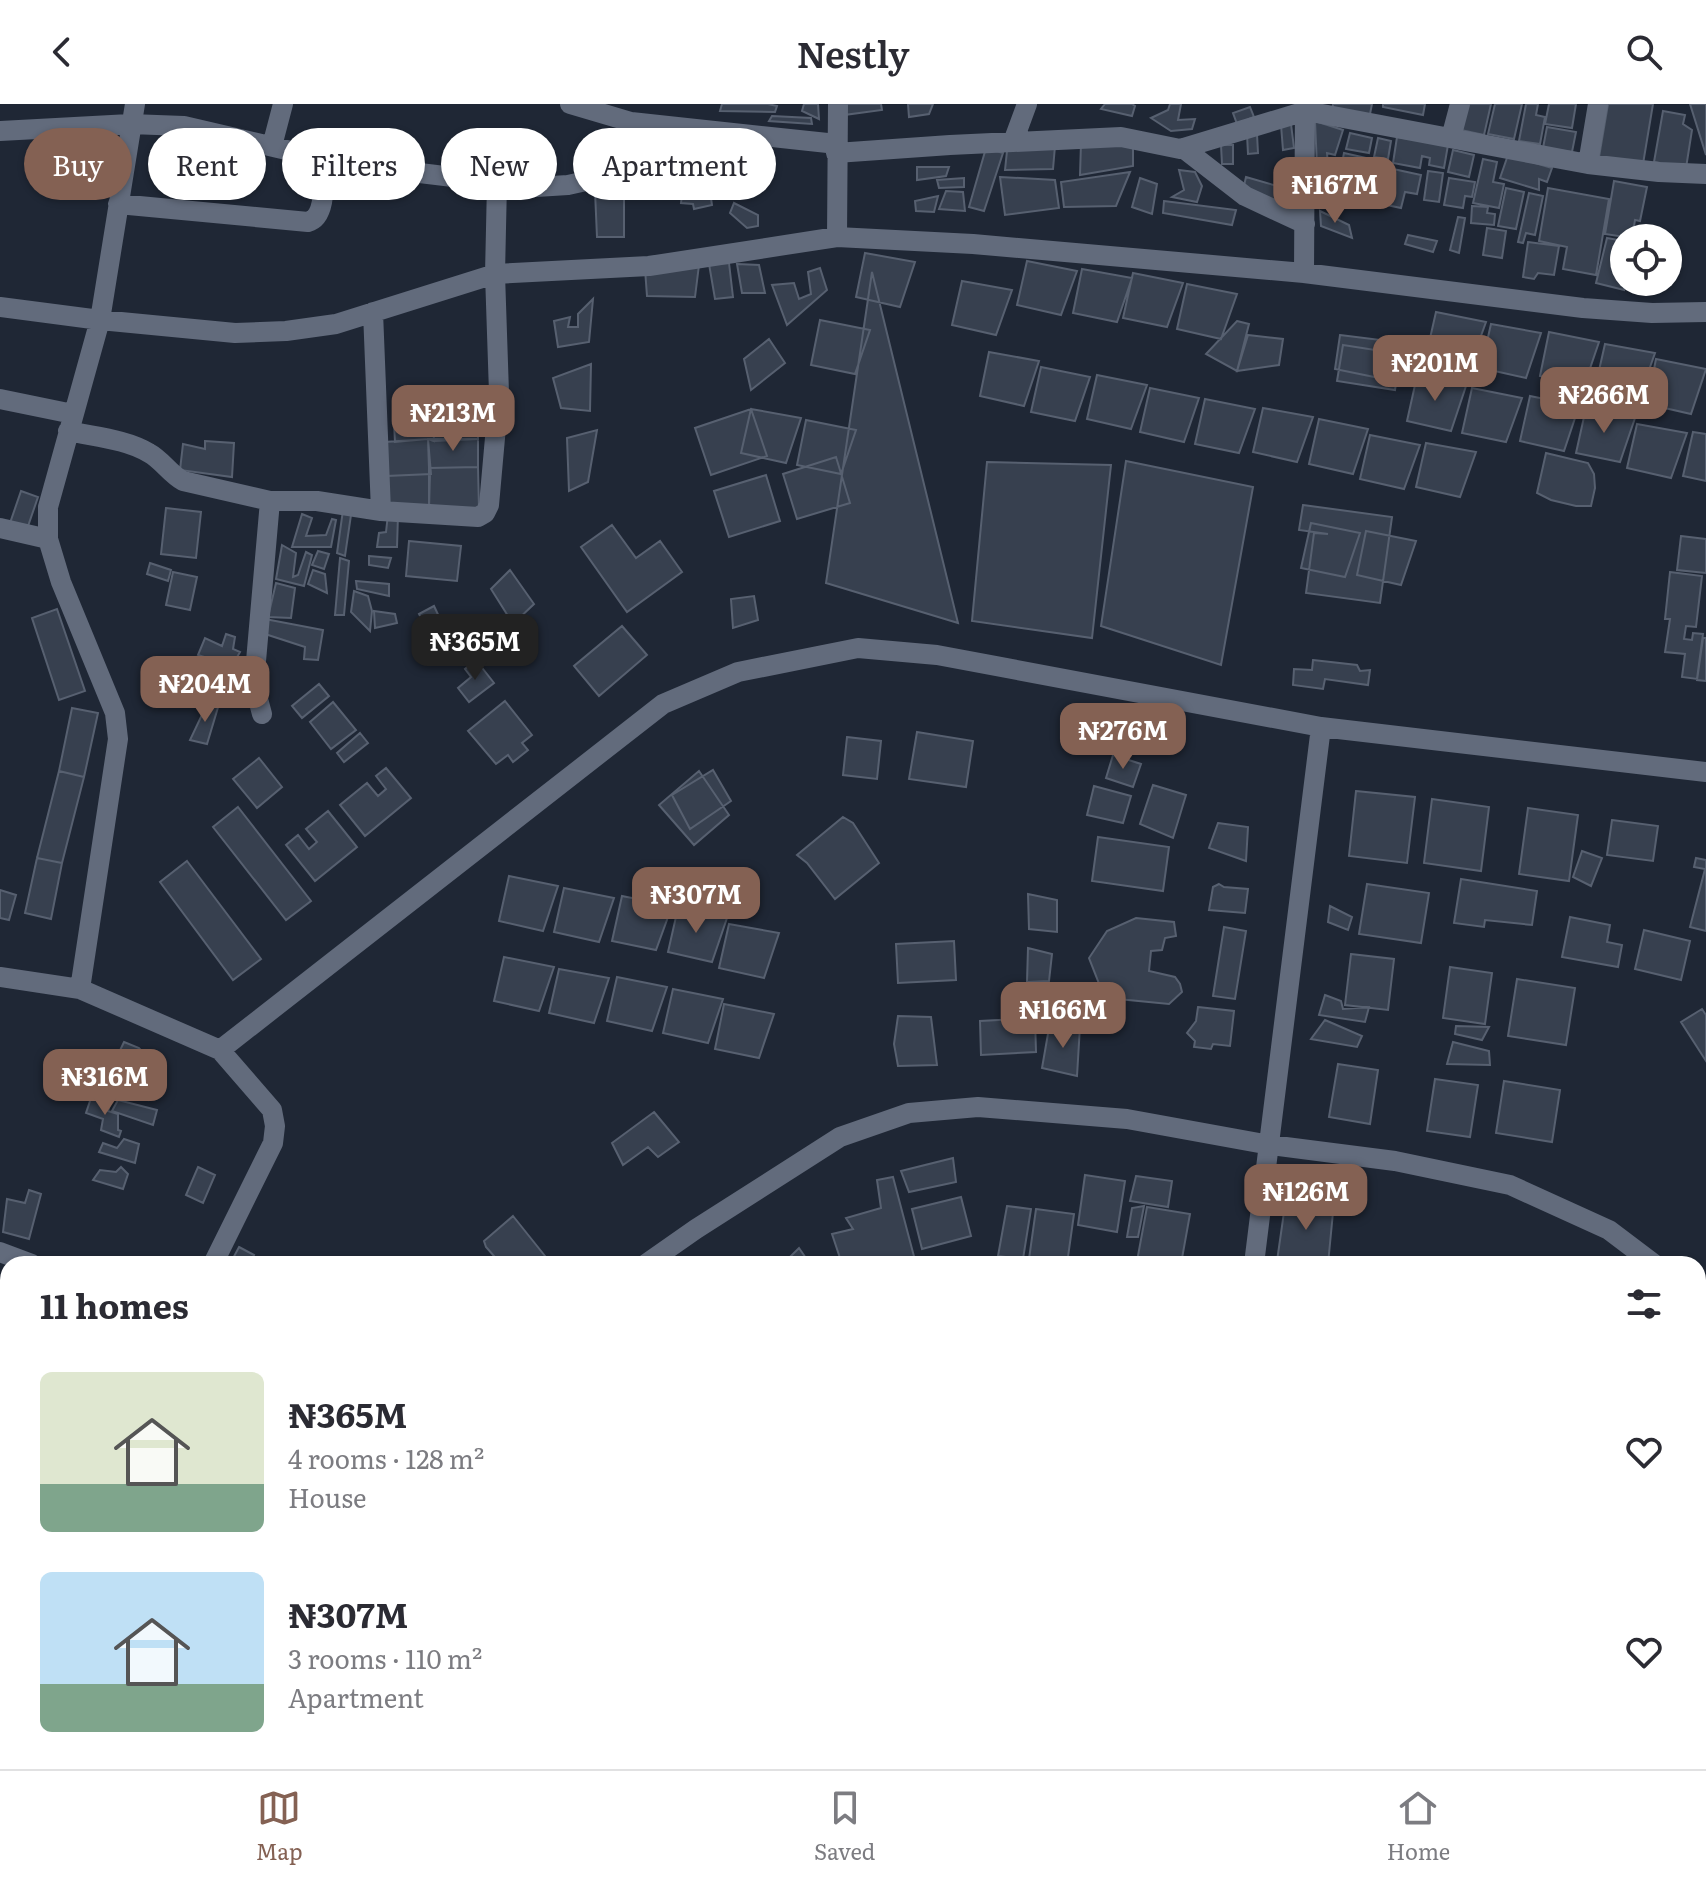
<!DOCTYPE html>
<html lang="en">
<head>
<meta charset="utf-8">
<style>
  :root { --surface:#fff; --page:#f2f2f3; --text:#2b2b33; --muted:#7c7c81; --line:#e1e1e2; --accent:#846153 }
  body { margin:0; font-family:Literata,serif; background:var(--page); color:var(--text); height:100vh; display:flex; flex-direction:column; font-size:30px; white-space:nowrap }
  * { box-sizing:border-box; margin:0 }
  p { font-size:26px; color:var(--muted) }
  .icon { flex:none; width:44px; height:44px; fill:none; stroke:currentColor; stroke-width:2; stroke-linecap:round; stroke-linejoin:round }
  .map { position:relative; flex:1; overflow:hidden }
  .sheet { position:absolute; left:0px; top:1152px; width:1706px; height:514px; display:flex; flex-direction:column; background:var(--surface); border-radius:24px 24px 0 0; box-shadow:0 2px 6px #0004 }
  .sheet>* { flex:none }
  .guide { position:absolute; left:24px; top:24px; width:800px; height:72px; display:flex; gap:16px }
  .fabs { position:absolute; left:1610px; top:120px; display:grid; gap:16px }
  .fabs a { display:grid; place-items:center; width:72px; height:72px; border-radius:50%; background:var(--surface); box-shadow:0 2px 6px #0004; font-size:40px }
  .price { position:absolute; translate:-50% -68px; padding:0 18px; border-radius:16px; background:var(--accent); color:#fff; font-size:26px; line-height:52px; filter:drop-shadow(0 2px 4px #0008) }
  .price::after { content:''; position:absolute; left:50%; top:48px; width:24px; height:18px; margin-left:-12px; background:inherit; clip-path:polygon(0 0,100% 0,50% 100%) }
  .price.active { background:#222; color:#fff }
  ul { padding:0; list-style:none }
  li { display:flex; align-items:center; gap:24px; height:200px; padding:0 40px }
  li span { display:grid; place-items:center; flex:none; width:224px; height:160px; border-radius:12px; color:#555 }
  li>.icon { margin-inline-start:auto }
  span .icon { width:96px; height:96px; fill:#fffc; stroke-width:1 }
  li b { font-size:34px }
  h2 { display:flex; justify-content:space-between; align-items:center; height:96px; padding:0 40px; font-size:34px }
  .tag { padding:0 28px; border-radius:36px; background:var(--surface); box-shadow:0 2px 6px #0004; font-size:28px; line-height:72px }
  .tag.active { background:var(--accent); color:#fff }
  header { display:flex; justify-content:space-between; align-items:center; height:104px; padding:0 40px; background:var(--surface); font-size:36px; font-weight:600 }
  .tab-bar { display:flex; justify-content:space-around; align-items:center; height:112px; border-top:2px solid var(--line); background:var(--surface); font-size:22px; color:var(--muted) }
  .tab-bar a { display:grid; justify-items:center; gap:4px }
  .tab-bar .active { color:var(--accent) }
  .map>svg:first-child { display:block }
  .building { fill:#37404f; stroke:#576070; stroke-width:2 }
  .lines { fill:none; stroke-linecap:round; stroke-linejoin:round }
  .minor { stroke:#626b7c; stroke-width:20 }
</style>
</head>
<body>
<header><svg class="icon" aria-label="back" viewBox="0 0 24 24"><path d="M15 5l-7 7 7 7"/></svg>Nestly<svg class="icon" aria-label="search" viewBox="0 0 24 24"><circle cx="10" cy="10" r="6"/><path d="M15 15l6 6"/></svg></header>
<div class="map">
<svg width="1706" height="1665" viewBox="0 0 1706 1665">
  <rect width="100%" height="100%" fill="#1f2735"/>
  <path class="building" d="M722,0H768L777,2L775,8L720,7Z
    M804,0H818L819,15L802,7Z
    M844,0H881L882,6L844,11Z
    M908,0H933L929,10L909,13Z
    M1105,0H1132L1135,2L1132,12L1101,5Z
    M1170,0H1181L1178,16L1195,15L1192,25L1171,27L1151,14L1168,6Z
    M1333,0H1372L1369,15L1332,8Z
    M1383,0H1425L1423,11L1383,3Z
    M1467,0H1491L1484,31L1461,26Z
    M1495,0H1522L1514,35L1488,30Z
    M1526,0H1538L1536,11L1545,13L1540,40L1519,37Z
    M1549,0H1576L1572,24L1545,20Z
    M1608,0H1653L1643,60L1599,53Z
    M1690,0H1706V51Z
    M1250,3L1254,13L1237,20L1233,9Z
    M1663,7L1685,11L1683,20L1692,26L1686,64L1654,58Z
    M772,12L811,14L812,20L769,17Z
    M1315,17L1343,26L1335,51L1327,49L1328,62H1317Z
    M1291,20L1294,44L1283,46L1281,21Z
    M1547,23L1576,28L1572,48L1543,44Z
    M1350,29L1372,34L1369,49L1346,45Z
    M1247,30H1257L1258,49L1248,50Z
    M1397,33L1448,41L1444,64L1429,61L1430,54L1422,52L1420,64L1393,59Z
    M1378,34L1391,37L1388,55L1374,53Z
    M1081,39L1133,40V62L1080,71Z
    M1221,41H1233V60H1222Z
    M1055,42L1053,65L1005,66L1007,47Z
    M986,44L1003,49L984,107L969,103Z
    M1453,46L1474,51L1469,73L1448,68Z
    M1344,49L1375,56L1370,76L1340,69Z
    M1508,51L1552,64L1547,78L1539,75V86L1500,74Z
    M1483,55L1497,58L1493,78L1504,80L1499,104L1473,99Z
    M672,63L674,79L645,84L643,72Z
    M917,63H949L946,72L917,76Z
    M1384,63L1421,71L1417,90L1405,88L1401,104L1377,99Z
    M1179,66L1195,68L1202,82L1197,98L1172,93L1184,86Z
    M1428,67L1443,69L1439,98L1424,96Z
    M1130,68L1116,102L1064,103L1061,78Z
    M684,69L750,71L748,81L682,77Z
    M1333,71L1355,78L1352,89L1329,82Z
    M1000,73L1055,76L1059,104L1005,111Z
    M1246,73L1291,86L1287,99L1243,86Z
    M964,74V83L939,84L937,76Z
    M1140,74L1157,80L1152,110L1132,103Z
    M1449,74L1475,78L1472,93L1465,92L1463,104L1444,101Z
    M1614,77L1647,83L1640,117L1635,116L1632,134L1605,130Z
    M709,81L712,101L694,105L693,100L681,99L683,83Z
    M624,83V133H597L595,87Z
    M1506,84L1524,88L1516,125L1498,122Z
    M1548,84L1609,95L1596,171L1563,165L1567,143L1539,137Z
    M946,87L963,88L965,107L939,105Z
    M1529,89L1543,92L1535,131L1526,129L1523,139L1518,138Z
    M938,92L934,108L916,107L915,97Z
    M1164,97L1236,106L1232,121L1163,109Z
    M734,99L758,111V122L747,124L730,109Z
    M1472,102L1488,103L1487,109L1495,110L1494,121L1471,119Z
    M1320,107L1349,121L1352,134L1321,122Z
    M1458,113L1465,114L1459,149L1450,146Z
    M1487,124L1506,127L1502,154L1483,151Z
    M1408,131L1437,137L1433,148L1405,140Z
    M1607,134L1624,137V186L1596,179Z
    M1528,138L1559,142L1554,171L1538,169L1534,175L1523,173Z
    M865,149L915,158L900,203L856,193Z
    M1027,157L1077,167L1061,211L1017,201Z
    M729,159L733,193L715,195L709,160Z
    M737,160L759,161L765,189H742Z
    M699,161L695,193L647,192L645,165Z
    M820,164L827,186L787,221L772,181L794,179L799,195L811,190L808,168Z
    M1082,165L1132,174L1117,218L1073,209Z
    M872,168L958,519L826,479Z
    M1133,169L1183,179L1167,223L1123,214Z
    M962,177L1012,186L996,231L952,221Z
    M1187,180L1237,190L1221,235L1177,225Z
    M593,195L589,238L558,243L554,217L570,213L568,223H578V210Z
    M1436,208L1486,218L1470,262L1426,252Z
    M820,216L870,226L855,270L811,261Z
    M1237,217L1249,220L1237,267L1206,250Z
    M1491,220L1541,229L1526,274L1481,264Z
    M1549,228L1599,238L1584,282L1540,272Z
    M1248,231L1283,235L1279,261L1237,267Z
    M1340,231L1397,238L1389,276L1335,265Z
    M769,235L785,259L751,286L744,255Z
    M1605,240L1655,249L1639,294L1595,284Z
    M1343,241L1401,250L1395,286L1337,277Z
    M989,248L1039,257L1024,302L980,292Z
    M1656,255L1706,265L1691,310L1647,300Z
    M591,260L590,307L561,304L553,274Z
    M1041,263L1090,273L1075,317L1031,308Z
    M1097,271L1147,281L1131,325L1087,315Z
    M1417,272L1466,282L1451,327L1407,317Z
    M1150,284L1199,294L1184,338L1140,328Z
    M1472,284L1522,294L1506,338L1462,329Z
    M432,286L434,337L428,335L395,338L393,300L409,299L408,288Z
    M1530,292L1579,302L1564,347L1520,337Z
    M477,293L478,335L434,337L432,295Z
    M1205,295L1255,305L1239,349L1195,340Z
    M1263,304L1313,313L1297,358L1253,348Z
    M1586,304L1635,314L1620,358L1576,349Z
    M751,305L767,352L711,371L695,324Z
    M751,305L801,314L786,359L741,349Z
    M1319,315L1368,325L1353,370L1309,360Z
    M806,316L856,326L841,370L797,361Z
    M1637,320L1687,329L1671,374L1627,364Z
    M597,326L588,378L569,387L567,334Z
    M1693,328L1706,330V377L1683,372Z
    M1370,331L1420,341L1404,385L1360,375Z
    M428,335L431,370L387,372L385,338Z
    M428,335H478V363L429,364Z
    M205,337L234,339L232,373L180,366L183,340L205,345Z
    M1426,339L1476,348L1460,393L1416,383Z
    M1546,349L1588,359L1594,370L1595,384L1591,402H1576L1551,396L1537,389Z
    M836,353L850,399L797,415L783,370Z
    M1126,357L1253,383L1221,561L1101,522Z
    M987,358L1111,361L1092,534L972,517Z
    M478,363L479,405H429V364Z
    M430,370L429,405H389L387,372Z
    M766,371L780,417L729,433L714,387Z
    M21,387L38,393L26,428L9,422Z
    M1303,401L1392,413L1380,499L1306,489L1314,429L1328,430L1299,426Z
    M166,404L201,408L196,454L161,450Z
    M343,406L351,411L345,452L337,449Z
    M302,410L312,414L306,432L326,431L332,415L336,416L331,443H292Z
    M388,410L398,411L397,443H377L379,429L386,428Z
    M1311,419L1360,429L1345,473L1301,464Z
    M612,421L636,454L660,437L682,468L627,508L581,443Z
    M1366,427L1416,437L1401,481L1357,471Z
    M1681,432L1706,435V469L1677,466Z
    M409,437L461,442L457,477L406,472Z
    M282,441L296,449L293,473L298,471L306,448L312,451L304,482L276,475Z
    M318,447L329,450L324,465L312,461Z
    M369,452L391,454L388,464L369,461Z
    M340,454L349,457L344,511H335Z
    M150,459L171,466L168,477L147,470Z
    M313,466L325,470L327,489L308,480Z
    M510,466L534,500L513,520L491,485Z
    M173,468L197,473L190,506L166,501Z
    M1670,468L1702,472L1696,523L1686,522L1684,535L1692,536L1693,529L1703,530L1697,575L1682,573L1685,550L1665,548L1670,515H1665Z
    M356,477L389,480V492L357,485Z
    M276,479L295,484L291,514L268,513Z
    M354,487L368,492L372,507L370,527L351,508Z
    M754,492L758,516L733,524L731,495Z
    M434,502L442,519L429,529L419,510Z
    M57,505L85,587L59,596L32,514Z
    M374,507L395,510L397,519L375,524Z
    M265,515L323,526L318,556L304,555L305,543L262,529Z
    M622,522L647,551L599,592L574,562Z
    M226,530L235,533L233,545L240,548L232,562L198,551L205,534L222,542Z
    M1703,534H1706V577L1697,576Z
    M476,556L494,579L469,598L458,584L471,573L465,565Z
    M1313,556L1357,561L1360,567L1370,566L1368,581L1325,575L1323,585L1293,581L1294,565L1312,566Z
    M319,580L329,592L302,614L292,602Z
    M505,597L532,631L522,639L528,646L513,658L508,651L496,660L468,627Z
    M208,598L219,600L207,640L190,636Z
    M333,598L356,626L331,645L310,618Z
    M72,604L98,609L84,673L59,667Z
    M917,628L973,637L966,683L909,675Z
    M360,629L368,639L344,658L337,649Z
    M847,633L881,637L877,675L843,671Z
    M1113,651L1141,660L1133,683L1106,674Z
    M259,654L282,683L257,704L233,675Z
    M386,664L411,694L365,732L340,701L367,679L378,692L386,685L376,672Z
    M713,666L731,697L690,725L672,691Z
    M59,667L84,673L62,759L37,754Z
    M699,667L729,711L694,741L659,701Z
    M1153,681L1186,691L1173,734L1140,720Z
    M1094,682L1131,692L1123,719L1087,711Z
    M1356,687L1415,693L1407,759L1349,752Z
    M1432,695L1489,703L1481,767L1424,759Z
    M238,703L311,797L286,816L213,723Z
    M1528,704L1578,711L1569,777L1519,770Z
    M328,707L357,743L315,777L286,741L298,731L309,745L317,738L306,725Z
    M843,713L853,719L879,759L835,795L807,759L797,751Z
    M1612,716L1658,722L1653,757L1607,751Z
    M1218,719L1248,723L1246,757L1209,744Z
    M1098,733L1169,743L1163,787L1092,777Z
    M1582,747L1602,754L1591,782L1573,773Z
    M37,754L62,759L51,815L25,809Z
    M1696,754L1706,756V827L1690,823L1705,765L1694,763Z
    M187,757L261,855L233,876L160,778Z
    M509,772L558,782L543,827L499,817Z
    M1461,775L1537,787L1532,821L1485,816L1484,823L1454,819Z
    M1219,780L1224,783L1248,785L1245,809L1209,806L1213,783Z
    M1367,780L1429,789L1421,839L1359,830Z
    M564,784L614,794L599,838L554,828Z
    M0,786L16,791L9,816L0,814Z
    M1028,790L1057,796V828L1029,825Z
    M622,792L672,802L656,846L612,837Z
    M1330,802L1352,813L1348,826L1328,818Z
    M678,804L727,814L712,858L668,848Z
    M1570,813L1610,821L1607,838L1622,841L1618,863L1562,853Z
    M1136,814L1174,818L1176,832L1165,834L1162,846L1151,847L1149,867L1175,873L1180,880L1182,888L1169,900L1118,895L1100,882L1089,854L1107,827Z
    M729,820L779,829L764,874L719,864Z
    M1224,823L1246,827L1235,895L1213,892Z
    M1644,826L1690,837L1681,876L1635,865Z
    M954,837L956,876L898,879L896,840Z
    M1028,844L1052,850L1049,877L1027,878Z
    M1351,850L1394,855L1388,906L1345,901Z
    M504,853L554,863L539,907L494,897Z
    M1450,863L1492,869L1485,920L1443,914Z
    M559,865L609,874L594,919L549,909Z
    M617,873L667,883L652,927L607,917Z
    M1517,875L1575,884L1566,941L1508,932Z
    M673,885L723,895L708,939L663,929Z
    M1325,891L1341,897L1343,905L1369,903L1365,918L1319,911Z
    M724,900L774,910L759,954L715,945Z
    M1198,903L1234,907L1230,942L1213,940L1211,945L1194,943L1195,937L1187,929L1196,917Z
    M1702,905L1706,911V957L1681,918Z
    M898,912L931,913L937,961L898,962L894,940Z
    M1035,914L1036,948L981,951L980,917Z
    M1325,916L1362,932L1357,943L1311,935Z
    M1080,922L1077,972L1042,964L1049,924Z
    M1456,922L1489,923L1482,936L1455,930Z
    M124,938L139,944L153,959L149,975L90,960L95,950L115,957Z
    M1453,938L1489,947L1490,961L1447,960Z
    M1338,960L1378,966L1370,1020L1329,1013Z
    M87,963L140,975L138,978L150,990L148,996L114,984L112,992L84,982Z
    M1435,975L1478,981L1470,1033L1427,1027Z
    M1504,977L1560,986L1552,1038L1496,1029Z
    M91,994L110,1001L108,1007L118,1010V1026L121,1027L119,1033L101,1026L103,1015L86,1009Z
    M118,996L157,1006L153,1021L112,1007Z
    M654,1008L679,1038L658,1053L648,1043L623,1061L612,1039Z
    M124,1035L139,1040L135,1059L99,1048L103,1039L117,1044Z
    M953,1054L956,1078L909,1088L901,1067Z
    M121,1063L128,1070L123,1085L93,1076L100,1066L116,1068Z
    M198,1063L215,1071L203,1099L186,1091Z
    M1085,1071L1125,1077L1117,1128L1078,1121Z
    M1136,1072L1172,1077L1168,1103L1130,1097Z
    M893,1073L916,1160H842L832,1130L853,1125L846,1114L881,1104L877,1076Z
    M1298,1079L1323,1081L1319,1091L1291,1090Z
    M29,1086L41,1090L29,1135L3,1128L7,1095L25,1099Z
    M961,1093L971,1132L922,1145L912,1105Z
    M1286,1094L1334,1098L1328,1160L1277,1157Z
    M1007,1102L1031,1105L1023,1155L998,1152Z
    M1144,1102L1138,1133H1127L1132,1104Z
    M1147,1103L1190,1110L1181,1160L1137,1157Z
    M1036,1105L1074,1110L1067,1160L1029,1155Z
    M513,1112L549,1157L545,1160H501L486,1143L484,1137Z
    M239,1143L254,1151L249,1160H230Z
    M799,1144L810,1160H793L789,1154Z
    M1698,1257L1706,1265V1302L1698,1308Z
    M3,1318L8,1320L7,1355L0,1353V1329Z
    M1698,1550L1706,1559V1581L1698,1588Z
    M0,1558L8,1561V1593L0,1590Z
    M1698,1656L1706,1665H1676L1684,1658H1698Z
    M73,1658H115L120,1665H64Z
    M294,1658H322L319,1665H291Z
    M1234,1658H1280L1272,1665H1225Z"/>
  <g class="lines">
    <path class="minor" d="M135,0L100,216L48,403V435L61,478L115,609L118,635L80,885L220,946L272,1006L275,1022L273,1039L213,1160
      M570,0L631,18L837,40
      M0,27L130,20L184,22L308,51L403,67L536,83L568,81L595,75L696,25
      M1451,34L1460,0
      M1013,38L1027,0
      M272,42L283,0
      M1183,44L1245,92L1305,120
      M836,49L950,41L1121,33L1180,45L1306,7L1588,60L1659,68L1706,70
      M1588,60L1598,0
      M118,100L308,118C328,113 323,72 324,54
      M837,133L838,0
      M1304,169L1305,0
      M0,203L100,216L235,229L286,227L336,220L495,170L649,162L837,133L973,140L1304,169L1583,204L1652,209L1706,208
      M373,208L381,407
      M0,295L73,310
      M68,327C95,333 126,335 149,349C162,356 170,370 183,377L270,397H317L381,407L478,413L485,409L489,401L499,289L495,170L497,79
      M0,424L48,435
      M262,610L254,580L270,397
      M0,873L80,885
      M220,946L663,600L738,568L858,544L937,551L1321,623
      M0,1148L32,1160
      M646,1160L696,1125L840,1033L909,1009L978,1003L1127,1015L1270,1041L1395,1057L1510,1081L1609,1126L1654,1160
      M1254,1160L1321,623L1706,668
      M1698,1193L1706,1200
      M0,1259L8,1245
      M0,1408L8,1409
      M0,1547L8,1550
      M0,1656H8
      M425,1658L430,1665
      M934,1658L939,1665
      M958,1658L963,1665
      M1513,1658L1519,1665
      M725,1665L733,1658"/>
  </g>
</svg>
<div class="fabs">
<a><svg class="icon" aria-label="locate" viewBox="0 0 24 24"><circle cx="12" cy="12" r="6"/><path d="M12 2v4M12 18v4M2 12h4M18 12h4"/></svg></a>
</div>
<b class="price" style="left:1335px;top:121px">₦167M</b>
<b class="price" style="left:1435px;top:299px">₦201M</b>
<b class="price" style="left:1604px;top:331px">₦266M</b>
<b class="price" style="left:453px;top:349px">₦213M</b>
<b class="price active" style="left:475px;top:578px">₦365M</b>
<b class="price" style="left:205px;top:620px">₦204M</b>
<b class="price" style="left:1123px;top:667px">₦276M</b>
<b class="price" style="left:696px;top:831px">₦307M</b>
<b class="price" style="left:1063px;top:946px">₦166M</b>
<b class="price" style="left:105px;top:1013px">₦316M</b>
<b class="price" style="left:1306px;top:1128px">₦126M</b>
<div class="guide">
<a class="tag active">Buy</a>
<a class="tag">Rent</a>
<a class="tag">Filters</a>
<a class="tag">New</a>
<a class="tag">Apartment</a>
</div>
<section class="sheet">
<h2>11 homes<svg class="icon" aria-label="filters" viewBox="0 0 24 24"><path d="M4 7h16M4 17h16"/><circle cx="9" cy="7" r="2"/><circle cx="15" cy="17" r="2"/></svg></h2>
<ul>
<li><span style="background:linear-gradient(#dfe7d0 70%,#7fa58c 0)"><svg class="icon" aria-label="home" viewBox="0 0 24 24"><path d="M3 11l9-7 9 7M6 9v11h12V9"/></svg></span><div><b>₦365M</b><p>4 rooms · 128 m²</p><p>House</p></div><svg class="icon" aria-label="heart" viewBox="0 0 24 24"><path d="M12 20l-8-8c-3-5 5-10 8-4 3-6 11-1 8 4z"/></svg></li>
<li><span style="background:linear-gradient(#bfe0f5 70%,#7fa58c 0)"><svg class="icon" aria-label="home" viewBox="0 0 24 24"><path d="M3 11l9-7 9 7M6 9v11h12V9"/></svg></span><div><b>₦307M</b><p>3 rooms · 110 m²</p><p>Apartment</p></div><svg class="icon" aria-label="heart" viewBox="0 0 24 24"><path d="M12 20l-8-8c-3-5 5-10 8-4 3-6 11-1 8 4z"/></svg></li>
</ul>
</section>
</div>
<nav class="tab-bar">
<a class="active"><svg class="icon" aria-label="map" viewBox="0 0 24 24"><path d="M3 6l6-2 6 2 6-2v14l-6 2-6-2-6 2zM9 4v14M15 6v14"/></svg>Map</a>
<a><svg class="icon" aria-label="saved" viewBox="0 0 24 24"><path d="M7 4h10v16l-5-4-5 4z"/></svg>Saved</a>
<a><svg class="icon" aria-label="home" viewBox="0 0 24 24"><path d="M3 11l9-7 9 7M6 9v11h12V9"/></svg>Home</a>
</nav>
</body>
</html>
